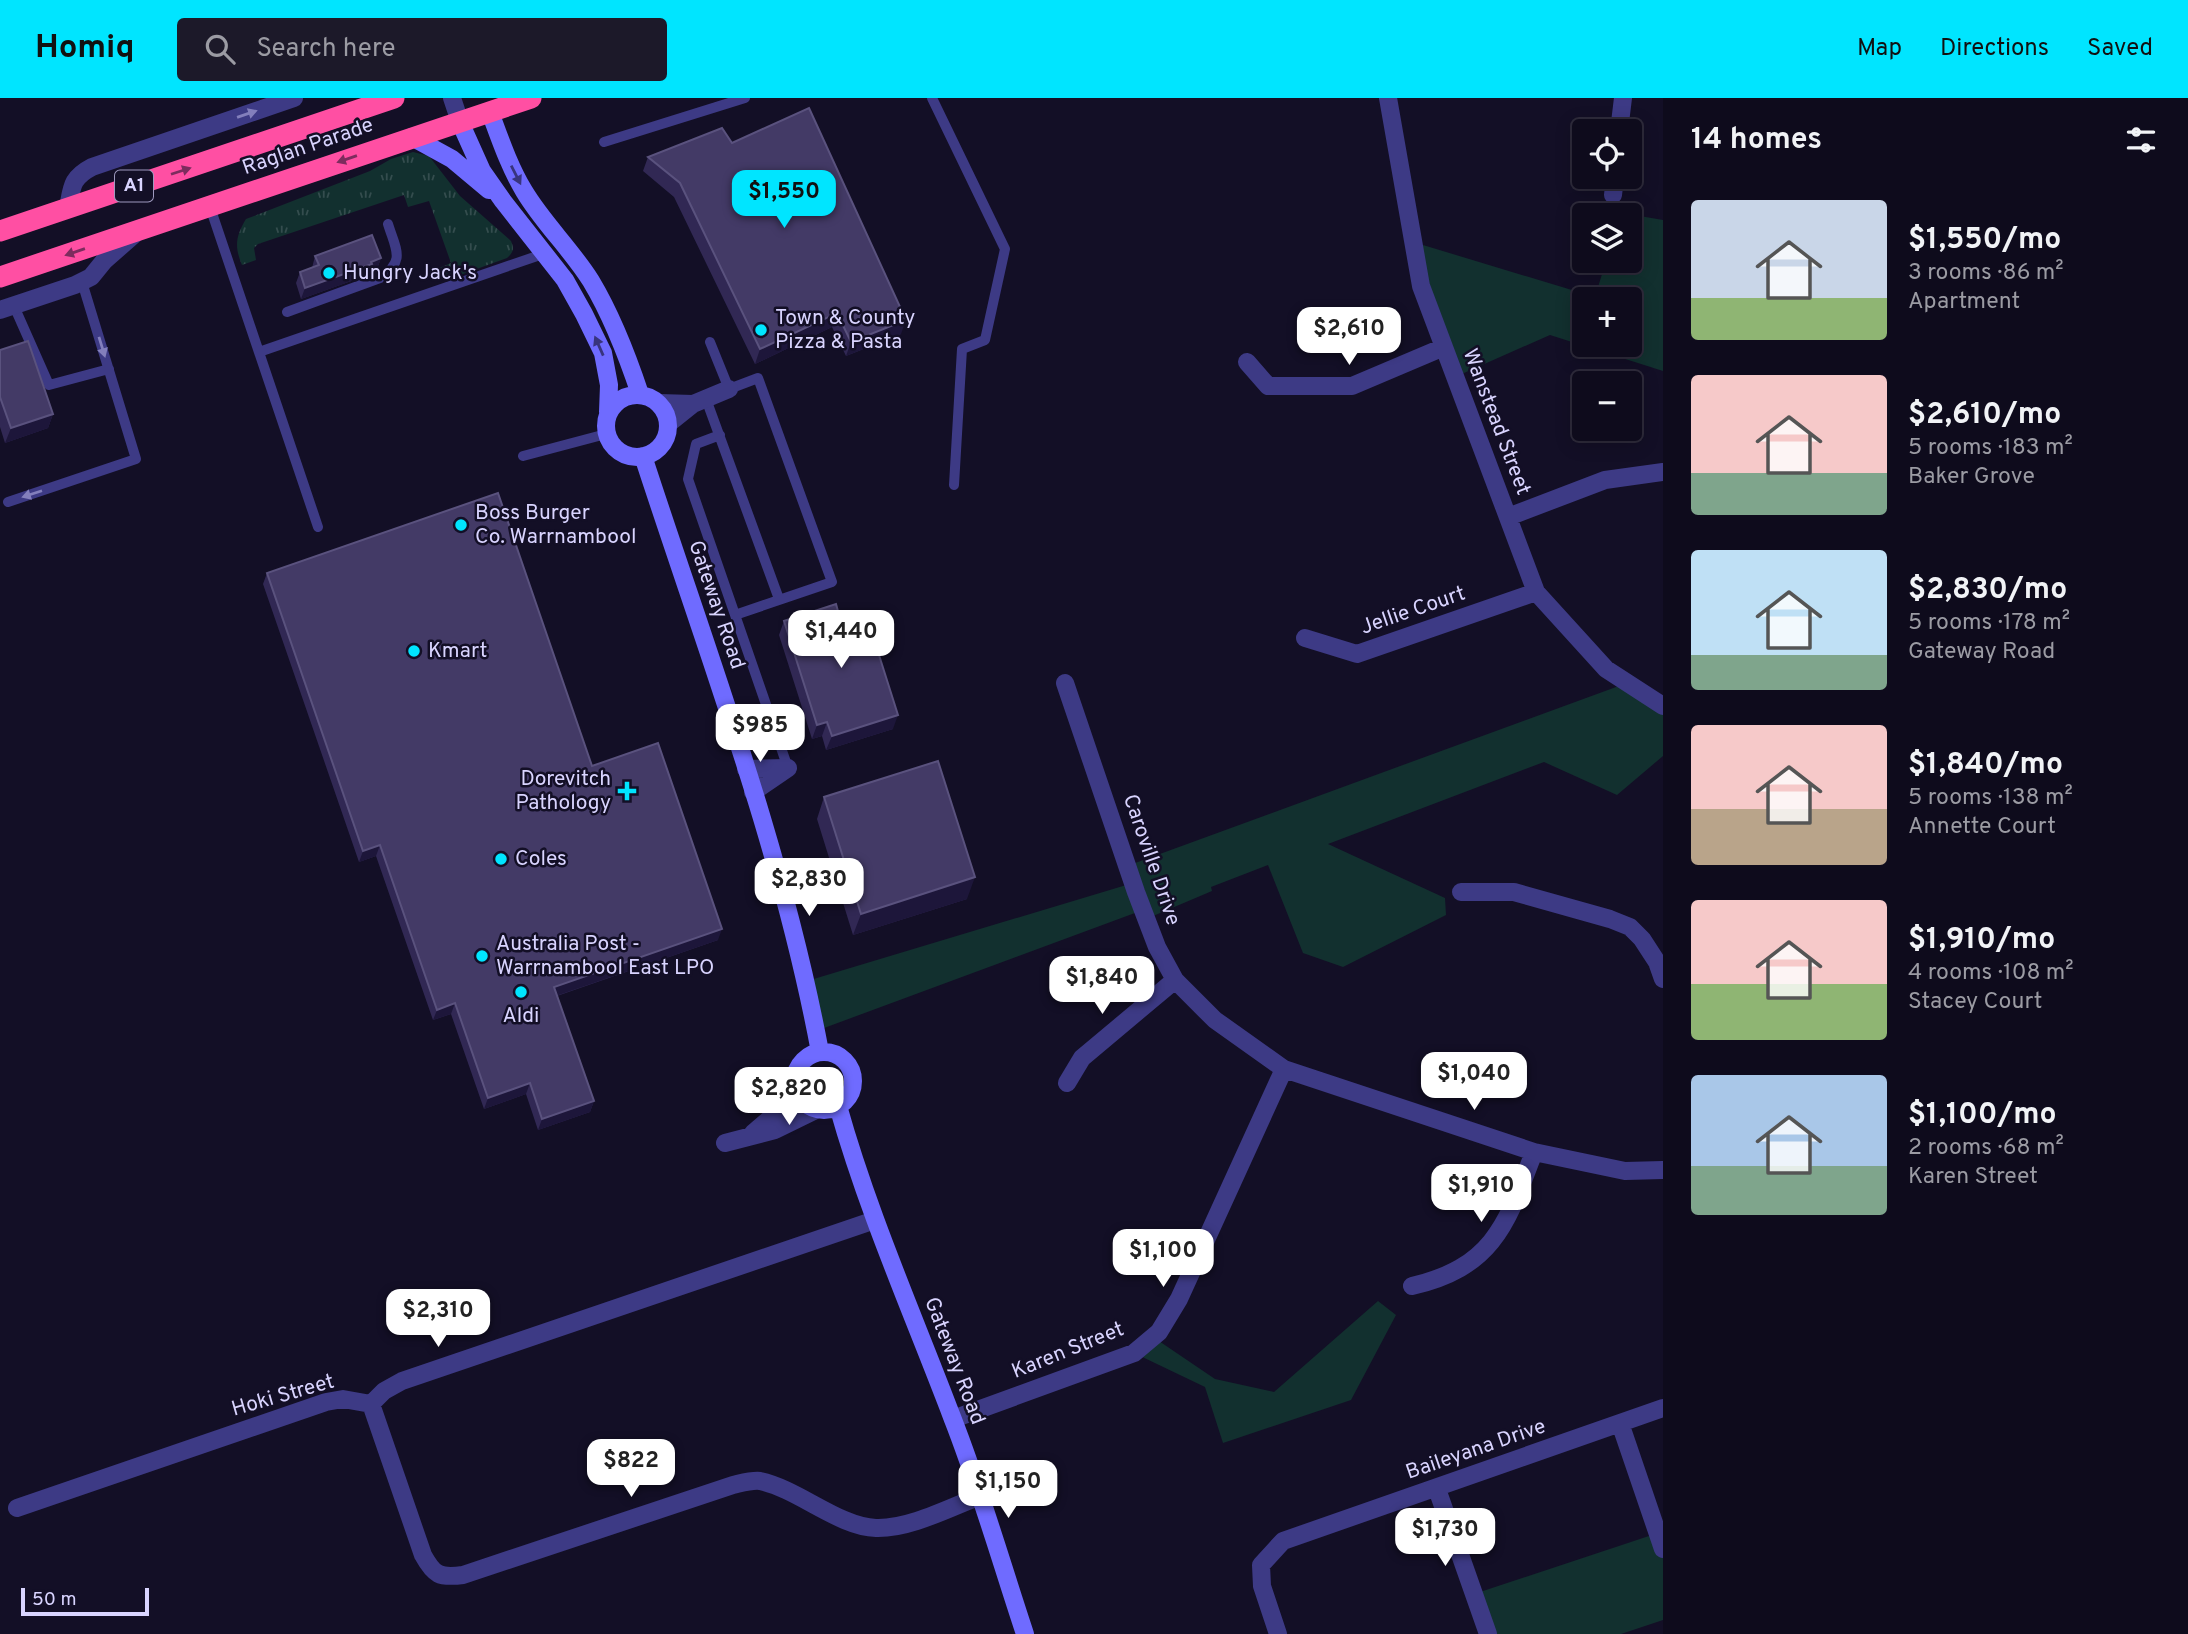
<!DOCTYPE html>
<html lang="en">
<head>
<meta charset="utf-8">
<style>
  :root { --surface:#0e0b1c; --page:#1c1929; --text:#f1f3f6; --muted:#9b9ba3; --line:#2e2b3b; --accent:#00e5ff }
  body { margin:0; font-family:Overpass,sans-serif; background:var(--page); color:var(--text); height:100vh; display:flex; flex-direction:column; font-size:26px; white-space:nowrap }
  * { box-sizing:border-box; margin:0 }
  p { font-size:23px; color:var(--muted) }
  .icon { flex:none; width:38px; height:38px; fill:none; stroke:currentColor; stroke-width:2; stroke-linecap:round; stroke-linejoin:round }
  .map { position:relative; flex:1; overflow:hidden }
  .details { display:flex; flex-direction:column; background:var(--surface); width:525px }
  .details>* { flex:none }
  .fabs { position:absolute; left:1572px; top:21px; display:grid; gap:14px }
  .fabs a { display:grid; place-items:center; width:70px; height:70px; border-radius:7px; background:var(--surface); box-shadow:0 4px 18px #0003,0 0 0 2px var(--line); font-size:35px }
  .scale { position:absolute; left:21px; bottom:18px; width:128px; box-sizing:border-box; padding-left:7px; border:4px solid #d9d4ff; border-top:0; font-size:19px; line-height:24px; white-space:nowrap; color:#d9d4ff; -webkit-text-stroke:5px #130f26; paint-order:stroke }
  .price { position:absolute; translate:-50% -60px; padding:0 16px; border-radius:14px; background:#fff; color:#222; font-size:23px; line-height:46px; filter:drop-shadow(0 2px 4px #0008) }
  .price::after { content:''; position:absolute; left:50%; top:42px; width:21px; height:16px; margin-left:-10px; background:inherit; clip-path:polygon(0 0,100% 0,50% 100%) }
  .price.active { background:var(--accent); color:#111 }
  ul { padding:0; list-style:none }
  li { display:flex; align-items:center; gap:21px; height:175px; padding:0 28px }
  li span { display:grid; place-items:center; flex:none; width:196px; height:140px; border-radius:7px; color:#555 }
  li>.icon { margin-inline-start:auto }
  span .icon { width:84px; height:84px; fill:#fffc; stroke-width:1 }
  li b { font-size:30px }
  h2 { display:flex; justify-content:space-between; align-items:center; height:84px; padding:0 28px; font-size:30px }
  header { display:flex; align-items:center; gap:42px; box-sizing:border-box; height:98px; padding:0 35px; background:var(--accent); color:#111 }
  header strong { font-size:33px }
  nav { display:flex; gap:38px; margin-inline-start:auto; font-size:24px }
  .search { width:490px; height:63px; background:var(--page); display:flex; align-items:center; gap:18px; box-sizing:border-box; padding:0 24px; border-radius:7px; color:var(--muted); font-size:26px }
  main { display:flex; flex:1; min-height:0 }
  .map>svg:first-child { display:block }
  .grass { fill:url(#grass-tufts) }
  .green { fill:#12302f; fill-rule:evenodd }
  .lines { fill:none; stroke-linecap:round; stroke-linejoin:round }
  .lane { stroke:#3d3a85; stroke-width:10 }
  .street { stroke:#3d3a85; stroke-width:18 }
  .secondary { stroke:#6f6bff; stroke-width:18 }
  .highway { stroke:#ff4fa3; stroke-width:21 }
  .wall { fill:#312854 }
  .shaded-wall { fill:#1d163a }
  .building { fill:#433a66; stroke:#5a527e; stroke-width:2 }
  .oneway { fill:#837fbc }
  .oneway2 { fill:#7d2c5e }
  .oneway3 { fill:#38347d }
  .poi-dot { fill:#00e5ff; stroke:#130f26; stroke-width:2.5 }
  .labels { text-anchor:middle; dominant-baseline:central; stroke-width:5; stroke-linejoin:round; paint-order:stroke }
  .shield { fill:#130f26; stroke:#9e99be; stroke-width:2 }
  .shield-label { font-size:19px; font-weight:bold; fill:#d9d4ff }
  .street-label { font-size:21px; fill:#d9d4ff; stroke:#130f26 }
  .poi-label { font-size:21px; fill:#d9d4ff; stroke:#130f26; text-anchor:start }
</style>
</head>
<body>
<header>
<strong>Homiq</strong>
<div class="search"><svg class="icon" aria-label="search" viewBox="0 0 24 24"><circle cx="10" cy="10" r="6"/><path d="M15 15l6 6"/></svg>Search here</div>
<nav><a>Map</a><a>Directions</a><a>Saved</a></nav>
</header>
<main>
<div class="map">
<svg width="1663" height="1536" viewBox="0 0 1663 1536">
  <defs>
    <pattern id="grass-tufts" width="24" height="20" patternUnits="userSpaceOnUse" patternTransform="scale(1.75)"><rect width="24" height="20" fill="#12302f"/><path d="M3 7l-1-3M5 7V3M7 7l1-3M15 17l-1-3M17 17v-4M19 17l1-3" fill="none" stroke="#344d4e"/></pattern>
  </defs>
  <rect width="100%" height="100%" fill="#130f26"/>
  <path class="grass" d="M413,54L429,58L460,98L511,143C514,150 514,154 507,160L449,181H444L439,170L451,165L429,103L408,109L404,97L258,146L254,150L256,162L242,167C234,148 236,138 246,121L370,73L391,61Z"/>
  <path class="green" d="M1634,117L1663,122V273L1550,237L1455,279L1413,144L1595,199L1606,163H1629V121ZM1584,201H1629V247H1584Z
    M1627,585L1663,608V658L1617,697L1544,664L1328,746L1445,800L1446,817L1343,869L1303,855L1268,767L1211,789L1212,793L1146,821L1143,812L816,933L807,883L1133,785L1127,768Z
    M1378,1203L1396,1217L1351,1302L1223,1345L1205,1289L1134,1255L1153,1239L1215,1281L1274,1294Z
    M1658,1435L1663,1451V1522L1621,1536H1488L1474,1496Z"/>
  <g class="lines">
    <path class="lane" d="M932,0L1005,151L985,242L962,251L954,387
      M604,44L745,0
      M210,109L318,429
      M14,208L49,287L109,271
      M287,214L380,180C406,163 396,152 388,126
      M710,244L729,291L758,280L832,484L735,517
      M259,254L543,156
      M706,301L779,501
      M720,337L696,346L688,381L788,670
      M523,358L606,336
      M8,404L136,361L82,184"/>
    <path class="street" d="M452,0L460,24
      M1388,0L1421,188L1536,494L1606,571L1663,608
      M1619,33L1623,0
      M1613,97L1615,79
      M68,110C72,89 71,80 92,69L294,0
      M0,212L75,187L91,179L104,163L137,134
      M1247,264L1268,288H1352L1444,249
      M659,305L693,306
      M668,326L693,306L729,291
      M1508,419L1605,382L1663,374
      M1305,540L1357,556L1536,494
      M1065,585L1136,794L1157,849L1175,882L1215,922L1284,971L1534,1054L1625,1073L1663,1072
      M746,671L788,670
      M753,694L788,670
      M1461,794H1514L1610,821L1630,829L1642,841L1657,864L1663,881
      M1067,985L1082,960L1175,882
      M753,1035L788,1005L796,991
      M725,1045L775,1032L818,1011
      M1412,1188C1494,1169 1507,1125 1534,1054
      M371,1306L423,1457C434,1477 439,1480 463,1477L733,1387C742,1385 752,1382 760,1383C798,1391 839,1429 876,1430C909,1431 949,1410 980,1398
      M953,1321L1134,1255L1159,1234L1179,1201L1284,971
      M1620,1325L1663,1451
      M1437,1391L1488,1536
      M17,1410L326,1304L343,1301L371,1306L384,1293L402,1283L875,1122
      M1278,1536L1262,1488L1261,1467L1283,1443L1663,1310"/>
    <path class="secondary" d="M490,14C500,41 509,68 524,93C543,125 571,151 591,183C612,218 627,257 640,296
      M460,24L482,73L503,103L565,182L584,216L603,255L609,287L608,314
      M412,39L452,61L489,92
      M606 328a31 31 0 1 1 62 0a31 31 0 1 1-62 0Z
      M643,358C707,555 782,750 820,954
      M795 983a29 29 0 1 1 58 0a29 29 0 1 1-58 0Z
      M838,1008C868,1115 913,1216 952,1319C980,1390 1001,1464 1025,1536"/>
    <path class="highway" d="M0,133L394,0
      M0,179L531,0"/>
  </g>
  <path class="wall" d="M732,45L901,236L846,258L832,229L755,266L674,99L643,73L648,59Z
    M315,158L381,160L377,171L368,174V177L301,201L296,185L300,174L312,170Z
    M0,252L53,316L48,330L5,345L0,329Z
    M267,475L592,668L718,842L557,898L594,1003L590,1014L538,1032L526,996L484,1011L451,916L433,922L376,758L359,764L263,486Z
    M784,523L841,524L893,631L826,652L822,638L812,641L779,537Z
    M824,699L967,801L853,837L817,721Z"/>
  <path class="shaded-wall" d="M381,160L377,171L368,174V177L301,201L305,190Z
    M837,215L832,229L755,266L760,251Z
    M906,222L901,236L846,258L851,244Z
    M53,316L48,330L5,345L11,330Z
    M898,617L893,631L826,652L832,638Z
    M827,624L822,638L812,641L817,627Z
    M380,747L376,758L359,764L363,753Z
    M975,779L967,801L853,837L861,816Z
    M722,831L718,842L550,900L554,889Z
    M455,905L451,916L433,922L437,912Z
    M530,985L526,996L484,1011L488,1000Z
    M594,1003L590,1014L538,1032L542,1021Z"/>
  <path class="building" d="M809,10L906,222L851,244L837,215L760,251L680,85L648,59L722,30L732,45Z
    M372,137L381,160L371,164L372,166L305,190L300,174L319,167L315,158Z
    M28,243L53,316L11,330L0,299V252Z
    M498,395L592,668L658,645L722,831L554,889L594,1003L542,1021L530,985L488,1000L455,905L437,912L380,747L363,753L267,475Z
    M836,506L841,524L866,516L898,617L832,638L827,624L817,627L784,523Z
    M938,663L975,779L861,816L824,699Z"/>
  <defs><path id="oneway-solid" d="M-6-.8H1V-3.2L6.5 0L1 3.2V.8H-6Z" transform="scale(1.75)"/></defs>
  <g class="oneway">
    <use href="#oneway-solid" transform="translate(247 16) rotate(-19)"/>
    <use href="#oneway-solid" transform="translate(102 249) rotate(73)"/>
    <use href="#oneway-solid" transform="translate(32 396) rotate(162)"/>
  </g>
  <g class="oneway2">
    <use href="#oneway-solid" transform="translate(347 61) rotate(161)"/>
    <use href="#oneway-solid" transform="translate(181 73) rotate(-18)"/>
    <use href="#oneway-solid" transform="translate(75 154) rotate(161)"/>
  </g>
  <g class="oneway3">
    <use href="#oneway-solid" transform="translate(516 77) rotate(63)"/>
    <use href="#oneway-solid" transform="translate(599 248) rotate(-114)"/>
  </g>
  <g class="poi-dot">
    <circle cx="329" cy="175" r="7"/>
    <circle cx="761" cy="232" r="7"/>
    <circle cx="461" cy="427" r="7"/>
    <circle cx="414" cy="553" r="7"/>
    <path d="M623.5 682.5h7v7h7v7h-7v7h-7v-7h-7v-7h7z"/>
    <circle cx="501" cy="761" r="7"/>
    <circle cx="482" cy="858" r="7"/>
    <circle cx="521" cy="894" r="7"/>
  </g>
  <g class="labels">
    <rect class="shield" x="115" y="72.5" width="38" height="31" rx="5"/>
    <g class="shield-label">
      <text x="134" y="88">A1</text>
    </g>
    <g class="street-label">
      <text transform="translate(308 49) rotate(-19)">Raglan Parade</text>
      <text transform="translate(1496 324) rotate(69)">Wanstead Street</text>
      <text transform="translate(716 507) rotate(71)">Gateway Road</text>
      <text transform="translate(1413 513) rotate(-19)">Jellie Court</text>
      <text transform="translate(1151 762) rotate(71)">Caroville Drive</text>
      <text transform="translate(1068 1253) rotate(-22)">Karen Street</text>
      <text transform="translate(954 1263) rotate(69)">Gateway Road</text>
      <text transform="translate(283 1298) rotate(-16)">Hoki Street</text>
      <text transform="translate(1476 1352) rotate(-19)">Baileyana Drive</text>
    </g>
    <g class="poi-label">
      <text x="343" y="175">Hungry Jack's</text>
      <text x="775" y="220">Town &amp; County<tspan x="775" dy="24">Pizza &amp; Pasta</tspan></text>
      <text x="475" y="415">Boss Burger<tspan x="475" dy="24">Co. Warrnambool</tspan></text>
      <text x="428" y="553">Kmart</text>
      <text x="611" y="681" text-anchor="end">Dorevitch<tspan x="611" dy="24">Pathology</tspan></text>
      <text x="515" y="761">Coles</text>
      <text x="496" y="846">Australia Post -<tspan x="496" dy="24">Warrnambool East LPO</tspan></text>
      <text x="521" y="918" text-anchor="middle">Aldi</text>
    </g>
  </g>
</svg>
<div class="fabs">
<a><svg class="icon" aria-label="locate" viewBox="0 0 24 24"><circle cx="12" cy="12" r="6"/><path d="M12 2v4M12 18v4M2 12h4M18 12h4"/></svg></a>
<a><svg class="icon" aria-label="layers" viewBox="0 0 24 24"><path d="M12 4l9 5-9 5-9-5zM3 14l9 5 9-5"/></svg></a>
<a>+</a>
<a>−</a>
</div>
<div class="scale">50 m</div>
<b class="price active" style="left:784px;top:132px">$1,550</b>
<b class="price" style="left:1349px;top:269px">$2,610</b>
<b class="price" style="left:841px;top:572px">$1,440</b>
<b class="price" style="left:760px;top:666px">$985</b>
<b class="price" style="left:809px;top:820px">$2,830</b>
<b class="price" style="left:1102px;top:918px">$1,840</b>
<b class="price" style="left:1474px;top:1014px">$1,040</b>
<b class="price" style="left:789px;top:1029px">$2,820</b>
<b class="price" style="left:1481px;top:1126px">$1,910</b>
<b class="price" style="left:1163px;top:1191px">$1,100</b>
<b class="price" style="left:438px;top:1251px">$2,310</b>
<b class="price" style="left:631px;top:1401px">$822</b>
<b class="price" style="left:1008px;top:1422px">$1,150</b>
<b class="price" style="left:1445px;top:1470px">$1,730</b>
</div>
<section class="details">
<h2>14 homes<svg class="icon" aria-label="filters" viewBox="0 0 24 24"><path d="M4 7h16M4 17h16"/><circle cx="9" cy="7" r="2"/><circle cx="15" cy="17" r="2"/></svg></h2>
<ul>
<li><span style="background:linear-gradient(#c9d6e8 70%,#8fb573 0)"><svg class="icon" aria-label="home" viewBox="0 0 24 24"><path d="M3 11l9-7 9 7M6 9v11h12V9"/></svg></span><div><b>$1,550/mo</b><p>3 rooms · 86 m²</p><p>Apartment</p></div></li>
<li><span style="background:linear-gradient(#f6c9c9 70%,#7fa58c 0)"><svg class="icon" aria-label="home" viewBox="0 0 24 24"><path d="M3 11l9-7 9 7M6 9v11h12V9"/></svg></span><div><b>$2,610/mo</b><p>5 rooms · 183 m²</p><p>Baker Grove</p></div></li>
<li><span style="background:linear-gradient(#bfe0f5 75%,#7fa58c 0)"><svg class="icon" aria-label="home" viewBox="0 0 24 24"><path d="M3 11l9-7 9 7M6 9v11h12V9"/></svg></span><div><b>$2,830/mo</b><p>5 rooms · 178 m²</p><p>Gateway Road</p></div></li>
<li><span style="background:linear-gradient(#f6c9c9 60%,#b9a48a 0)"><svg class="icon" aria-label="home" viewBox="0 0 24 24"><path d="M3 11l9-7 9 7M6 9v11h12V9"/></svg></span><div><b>$1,840/mo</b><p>5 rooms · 138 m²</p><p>Annette Court</p></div></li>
<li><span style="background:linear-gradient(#f6c9c9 60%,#8fb573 0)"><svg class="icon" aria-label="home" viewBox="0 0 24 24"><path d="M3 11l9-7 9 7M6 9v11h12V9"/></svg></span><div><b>$1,910/mo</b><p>4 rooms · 108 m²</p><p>Stacey Court</p></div></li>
<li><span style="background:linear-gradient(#a9c7e8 65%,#7fa58c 0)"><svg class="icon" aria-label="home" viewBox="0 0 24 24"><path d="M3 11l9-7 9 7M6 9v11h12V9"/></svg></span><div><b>$1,100/mo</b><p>2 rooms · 68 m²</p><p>Karen Street</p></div></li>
</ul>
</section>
</main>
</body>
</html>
